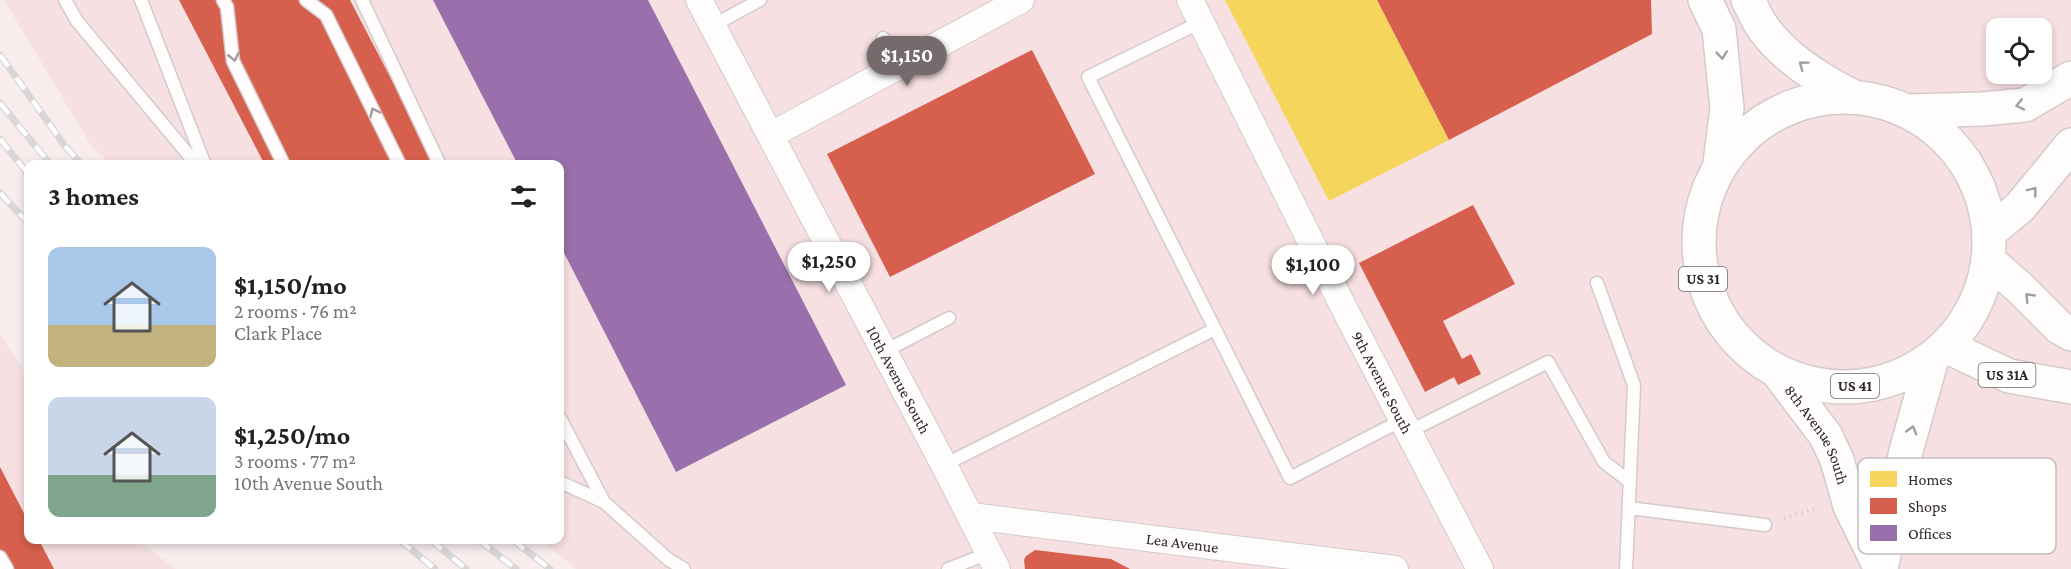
<!DOCTYPE html>
<html lang="en">
<head>
<meta charset="utf-8">
<style>
  :root { --surface:#fff; --page:#f6f6f6; --text:#222; --muted:#767676; --accent:#756b6d }
  body { margin:0; font-family:"Crimson Pro",serif; background:var(--page); color:var(--text); height:100vh; display:flex; flex-direction:column; font-size:22px; white-space:nowrap }
  * { box-sizing:border-box; margin:0 }
  p { font-size:20px; color:var(--muted) }
  .icon { flex:none; width:33px; height:33px; fill:none; stroke:currentColor; stroke-width:2; stroke-linecap:round; stroke-linejoin:round }
  .map { position:relative; flex:1; overflow:hidden }
  .details { position:absolute; left:24px; top:160px; width:540px; height:384px; display:flex; flex-direction:column; background:var(--surface); border-radius:12px; box-shadow:0 3px 9px #0003 }
  .details>* { flex:none }
  .controls { position:absolute; left:1986px; top:18px; display:grid; gap:12px }
  .controls a { display:grid; place-items:center; width:66px; height:66px; border-radius:12px; background:var(--surface); box-shadow:0 3px 9px #0003; font-size:30px }
  .price { position:absolute; translate:-50% -51px; padding:0 14px; border-radius:21px; background:#fff; color:#222; font-size:20px; line-height:39px; filter:drop-shadow(0 2px 3px #0008) }
  .price::after { content:''; position:absolute; left:50%; top:36px; width:18px; height:14px; margin-left:-9px; background:inherit; clip-path:polygon(0 0,100% 0,50% 100%) }
  .price.on { background:var(--accent); color:#fff }
  ul { padding:0; list-style:none }
  li { display:flex; align-items:center; gap:18px; height:150px; padding:0 24px }
  li span { display:grid; place-items:center; flex:none; width:168px; height:120px; border-radius:12px; color:#555 }
  li>.icon { margin-inline-start:auto }
  span .icon { width:72px; height:72px; fill:#fffc; stroke-width:1 }
  li b { font-size:26px }
  h2 { display:flex; justify-content:space-between; align-items:center; height:72px; padding:0 24px; font-size:26px }
  .map>svg:first-child { display:block }
  .built { fill:#f7e0e2; fill-rule:evenodd }
  .homes { fill:#f6d55c }
  .shops { fill:#d6604d }
  .offices { fill:#9970ab }
  .lines { fill:none; stroke-linecap:round; stroke-linejoin:round }
  .service-casing { stroke:#d4cacb; stroke-width:15 }
  .minor-casing { stroke:#d4cacb; stroke-width:28 }
  .secondary-casing { stroke:#d4cacb; stroke-width:36 }
  .primary-casing { stroke:#d4cacb; stroke-width:36 }
  .path { stroke:#d5d2d2; stroke-width:4; stroke-dasharray:1.5 4.5; stroke-linecap:butt }
  .service { stroke:#fefcfc; stroke-width:12 }
  .minor { stroke:#fefcfc; stroke-width:26 }
  .secondary { stroke:#fefcfc; stroke-width:33 }
  .primary { stroke:#fefcfc; stroke-width:33 }
  .rail-casing { stroke:#dad6d7; stroke-width:7 }
  .rail { stroke:#fff; stroke-width:4.5; stroke-dasharray:14; stroke-linecap:butt }
  .oneway { stroke:#a19c9d }
  .labels { text-anchor:middle; dominant-baseline:central; stroke-width:6; stroke-linejoin:round; paint-order:stroke }
  .shield { fill:#fff; stroke:#6d6768; stroke-width:1.5 }
  .shield-label { font-size:15px; font-weight:bold; fill:#2f2628 }
  .street-label { font-size:16px; fill:#2f2628; stroke:#fff }
  .key { fill:#fff; stroke:#c1bebe; stroke-width:1.5 }
  .key-label { font-size:16px; fill:#2f2628 }
</style>
</head>
<body>
<div class="map">
<svg width="2071" height="569" viewBox="0 0 2071 569">
  <rect width="100%" height="100%" fill="#f8eced"/>
  <path class="built" d="M4,0H2071V569H576L542,540H560V165H111L92,147ZM1996,28H2042V74H1996Z
    M0,333L28,378V540H135L176,569H0Z"/>
  <path class="homes" d="M1225,0H1377L1449,140L1329,201Z"/>
  <path class="shops" d="M179,0H350L436,165H265Z
    M1377,0H1651L1652,34L1449,140Z
    M1032,50L1095,174L890,277L827,154Z
    M1473,205L1515,284L1443,321L1462,359L1471,354L1481,374L1458,385L1454,377L1425,392L1359,263Z
    M0,467L28,521V540H39L54,569H0Z
    M1035,550L1111,559L1130,569H1025L1024,560L1026,556Z"/>
  <path class="offices" d="M433,0H648L846,385L676,472L560,245V165H518Z"/>
  <g class="lines">
    <g class="service-casing">
      <path id="service" d="M65,0L77,21L197,165
        M141,0L205,165
        M223,0L227,7L233,61L284,165
        M306,0L326,15L400,165
        M362,0L440,165
        M712,26L760,0
        M883,38L897,67
        M1597,283L1634,385L1626,569
        M1215,329L1290,478L1402,420
        M885,351L949,318
        M560,418L604,502L669,560L684,569
        M1408,432L1548,362L1604,462L1630,482
        M944,465L1215,329L1088,77L1201,22
        M560,482L604,502
        M1629,508L1765,525
        M0,557L7,569
        M948,569L989,553"/>
    </g>
    <g class="minor-casing">
      <g id="minor">
        <path id="s1" d="M699,0L944,465L997,569"/>
        <path id="s2" d="M1190,0L1345,310L1480,569"/>
        <path d="M771,135L1021,0"/>
        <path id="s3" d="M971,516L1395,569"/>
      </g>
    </g>
    <g class="secondary-casing">
      <path id="secondary" d="M1907,111L1982,109L2025,105L2071,78
        M1991,231L2020,207L2071,145"/>
    </g>
    <g class="primary-casing">
      <g id="primary">
        <path d="M1705,0L1719,29L1727,108L1720,163"/>
        <path d="M1748,0C1753,9 1757,20 1764,29C1785,58 1820,80 1852,96"/>
        <circle cx="1844" cy="242" r="145"/>
        <path d="M1988,260L2019,287L2059,327L2071,334"/>
        <path d="M1948,347L2009,376L2071,387"/>
        <path id="s4" d="M1777,371L1826,436L1837,460L1850,506L1881,569"/>
        <path d="M1881,569L1906,451L1931,362"/>
      </g>
    </g>
    <path class="path" d="M1784,518L1817,508"/>
    <use href="#service" class="service"/>
    <use href="#minor" class="minor"/>
    <use href="#secondary" class="secondary"/>
    <use href="#primary" class="primary"/>
    <g class="rail-casing">
      <path id="rail" d="M0,55L65,146L82,165
        M0,103L51,165
        M0,139L28,174
        M0,193L28,223
        M400,540L435,569
        M431,540L466,569
        M479,540L516,569
        M513,540L550,569"/>
    </g>
    <use href="#rail" class="rail"/>
  </g>
  <defs><path id="oneway-chevron" d="M-2-3.5L2.5 0L-2 3.5" fill="none" stroke-width="1.6" stroke-linecap="round" stroke-linejoin="round" transform="scale(1.5)"/></defs>
  <g class="oneway">
    <use href="#oneway-chevron" transform="translate(1722 55) rotate(84)"/>
    <use href="#oneway-chevron" transform="translate(234 57) rotate(77)"/>
    <use href="#oneway-chevron" transform="translate(1803 65) rotate(-143)"/>
    <use href="#oneway-chevron" transform="translate(2020 105) rotate(168)"/>
    <use href="#oneway-chevron" transform="translate(374 112) rotate(-116)"/>
    <use href="#oneway-chevron" transform="translate(2033 191) rotate(-52)"/>
    <use href="#oneway-chevron" transform="translate(2029 297) rotate(-134)"/>
    <use href="#oneway-chevron" transform="translate(1912 430) rotate(-74)"/>
  </g>
  <g class="labels">
    <g class="shield">
      <rect x="1679" y="267" width="48" height="24" rx="4.5"/>
      <rect x="1978.5" y="363" width="57" height="24" rx="4.5"/>
      <rect x="1831" y="374" width="48" height="24" rx="4.5"/>
    </g>
    <g class="shield-label">
      <text x="1703" y="279">US 31</text>
      <text x="2007" y="375">US 31A</text>
      <text x="1855" y="386">US 41</text>
    </g>
    <g class="street-label">
      <text stroke="none"><textPath href="#s1" startOffset="429">10th Avenue South</textPath></text>
      <text stroke="none"><textPath href="#s2" startOffset="428">9th Avenue South</textPath></text>
      <text stroke="none"><textPath href="#s4" startOffset="76">8th Avenue South</textPath></text>
      <text stroke="none"><textPath href="#s3" startOffset="213">Lea Avenue</textPath></text>
    </g>
  </g>
  <rect x="1858" y="458" width="198" height="96" rx="9" class="key"/>
  <rect x="1870" y="471" width="27" height="16" fill="#f6d55c"/>
  <rect x="1870" y="498" width="27" height="16" fill="#d6604d"/>
  <rect x="1870" y="525" width="27" height="16" fill="#9970ab"/>
  <g class="key-label">
    <text x="1908" y="485">Homes</text>
    <text x="1908" y="512">Shops</text>
    <text x="1908" y="539">Offices</text>
  </g>
</svg>
<div class="controls">
<a><svg class="icon" aria-label="locate" viewBox="0 0 24 24"><circle cx="12" cy="12" r="6"/><path d="M12 2v4M12 18v4M2 12h4M18 12h4"/></svg></a>
</div>
<b class="price on" style="left:907px;top:87px">$1,150</b>
<b class="price" style="left:829px;top:293px">$1,250</b>
<b class="price" style="left:1313px;top:296px">$1,100</b>
<section class="details">
<h2>3 homes<svg class="icon" aria-label="filters" viewBox="0 0 24 24"><path d="M4 7h16M4 17h16"/><circle cx="9" cy="7" r="2"/><circle cx="15" cy="17" r="2"/></svg></h2>
<ul>
<li><span style="background:linear-gradient(#a9c7e8 65%,#c2b280 0)"><svg class="icon" aria-label="home" viewBox="0 0 24 24"><path d="M3 11l9-7 9 7M6 9v11h12V9"/></svg></span><div><b>$1,150/mo</b><p>2 rooms · 76 m²</p><p>Clark Place</p></div></li>
<li><span style="background:linear-gradient(#c9d6e8 65%,#7fa58c 0)"><svg class="icon" aria-label="home" viewBox="0 0 24 24"><path d="M3 11l9-7 9 7M6 9v11h12V9"/></svg></span><div><b>$1,250/mo</b><p>3 rooms · 77 m²</p><p>10th Avenue South</p></div></li>
</ul>
</section>
</div>
</body>
</html>
